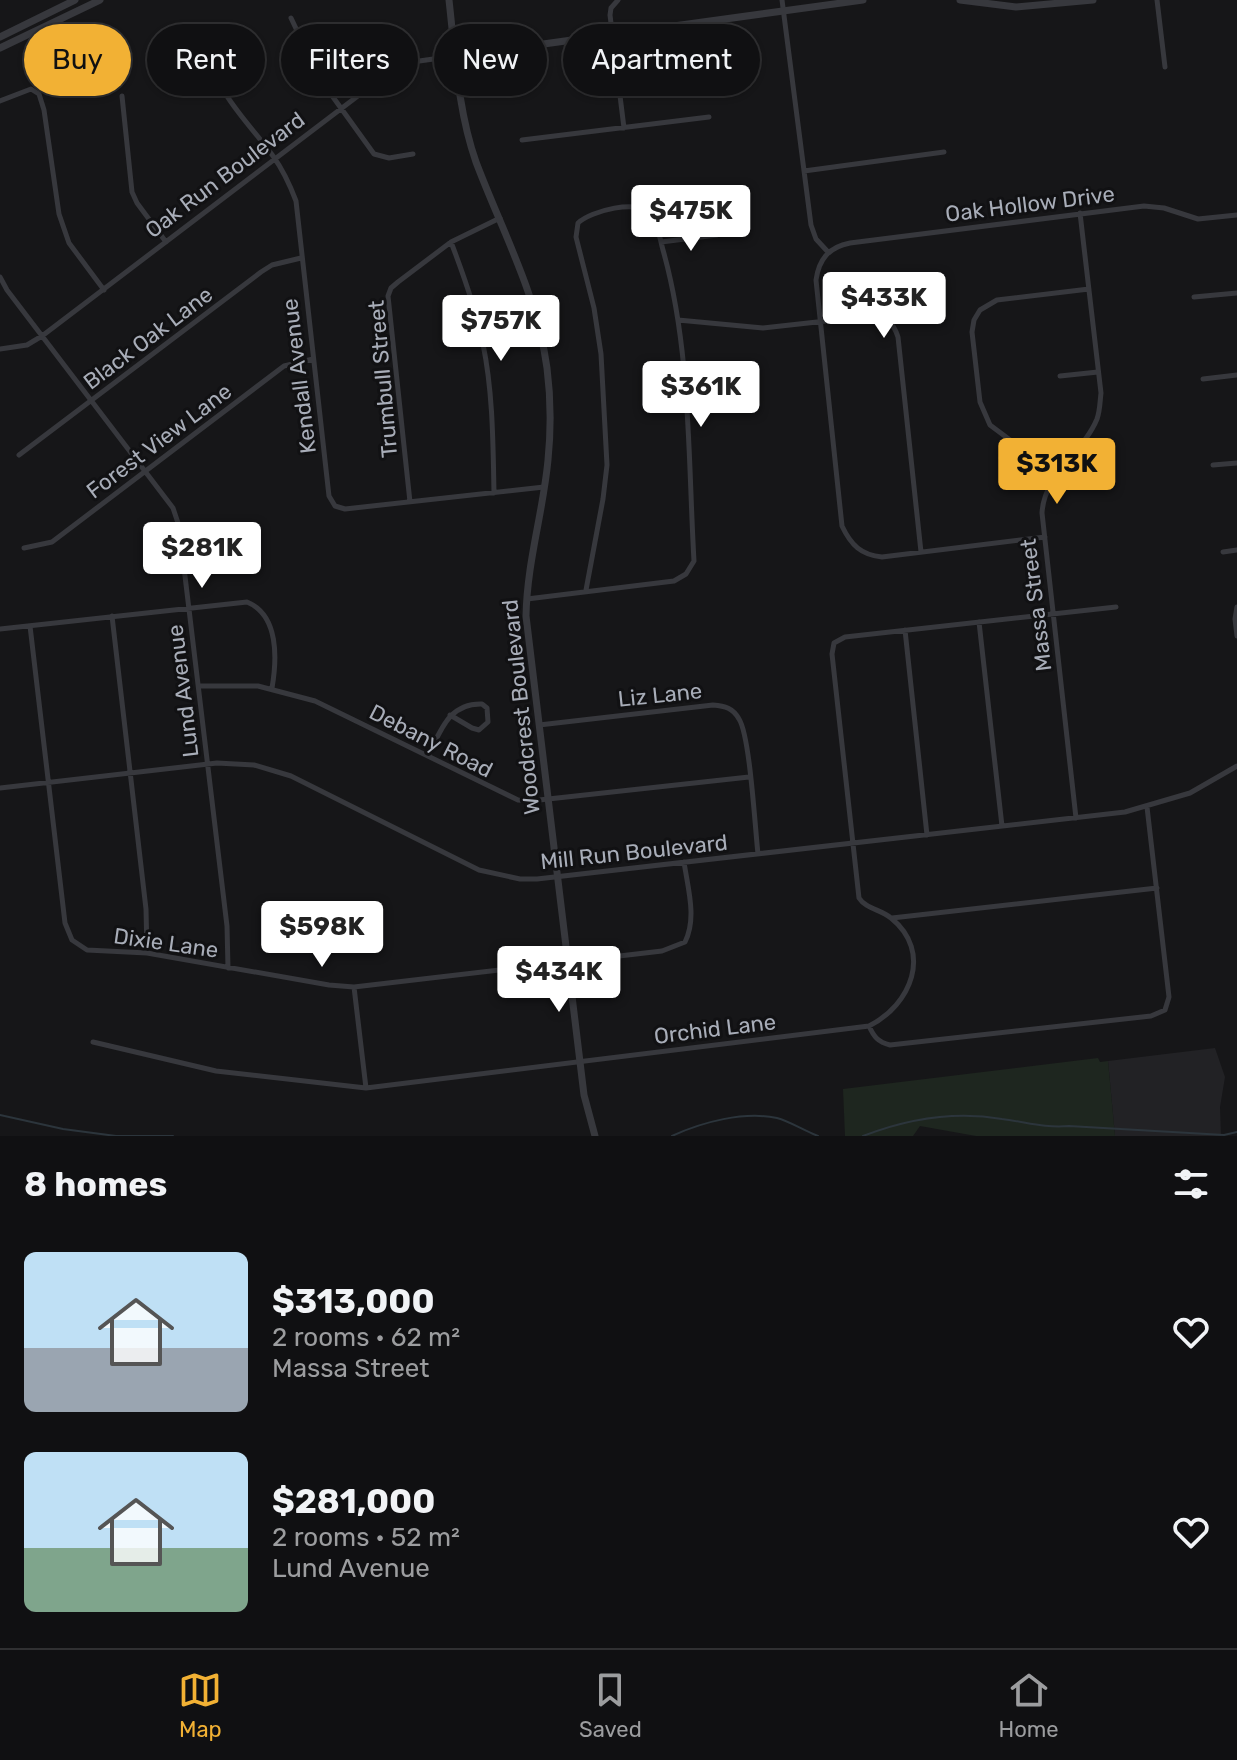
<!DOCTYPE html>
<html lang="en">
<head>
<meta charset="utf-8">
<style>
  :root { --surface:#101012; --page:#1e1e20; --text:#f1f3f6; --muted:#9c9d9f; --line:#303032; --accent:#f2b134 }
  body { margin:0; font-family:Rubik,sans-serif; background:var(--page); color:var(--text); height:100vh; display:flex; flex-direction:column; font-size:30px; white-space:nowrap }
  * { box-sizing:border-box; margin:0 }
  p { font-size:26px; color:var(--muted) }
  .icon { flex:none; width:44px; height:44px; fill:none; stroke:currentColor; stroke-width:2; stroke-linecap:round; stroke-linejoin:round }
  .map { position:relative; height:1136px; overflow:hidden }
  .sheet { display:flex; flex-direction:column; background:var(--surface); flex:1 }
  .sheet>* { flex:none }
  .guide { position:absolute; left:24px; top:24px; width:800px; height:72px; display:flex; gap:16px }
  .price { position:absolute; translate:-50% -68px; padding:0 18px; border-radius:8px; background:#fff; color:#222; font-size:26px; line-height:52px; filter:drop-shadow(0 2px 4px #0008) }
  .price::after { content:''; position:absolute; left:50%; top:48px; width:24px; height:18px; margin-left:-12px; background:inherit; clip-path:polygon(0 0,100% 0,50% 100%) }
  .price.active { background:var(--accent); color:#111 }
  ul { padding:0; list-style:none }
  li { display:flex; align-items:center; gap:24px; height:200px; padding:0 24px }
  li span { display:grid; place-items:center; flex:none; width:224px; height:160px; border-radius:12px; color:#555 }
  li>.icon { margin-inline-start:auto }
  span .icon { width:96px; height:96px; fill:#fffc; stroke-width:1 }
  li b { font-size:34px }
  h2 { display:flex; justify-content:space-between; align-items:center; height:96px; padding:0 24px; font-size:34px }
  .chip { padding:0 28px; border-radius:36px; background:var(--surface); box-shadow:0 2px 6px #0004,0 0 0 2px var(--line); font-size:28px; line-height:72px }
  .chip.active { background:var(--accent); color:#111 }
  .menu { display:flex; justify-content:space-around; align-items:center; height:112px; border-top:2px solid var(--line); background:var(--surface); font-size:22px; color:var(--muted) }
  .menu a { display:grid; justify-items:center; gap:4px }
  .menu .active { color:var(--accent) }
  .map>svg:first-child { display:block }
  .built { fill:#222225 }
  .green { fill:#1e261f }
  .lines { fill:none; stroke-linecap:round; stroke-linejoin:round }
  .stream { stroke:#2c353c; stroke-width:2 }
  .minor { stroke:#37383d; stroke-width:5 }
  .tertiary { stroke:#37383d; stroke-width:7 }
  .labels { text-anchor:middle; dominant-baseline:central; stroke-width:6; stroke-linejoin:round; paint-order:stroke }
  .street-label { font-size:22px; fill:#a8adb8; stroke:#111113 }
</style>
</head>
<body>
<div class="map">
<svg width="1237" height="1136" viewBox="0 0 1237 1136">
  <rect width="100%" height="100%" fill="#161618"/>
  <path class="built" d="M1215,1048L1225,1077L1220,1107L1221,1136H1115L1108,1061Z"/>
  <path class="green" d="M1098,1058L1100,1062L1108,1061L1115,1136H976L920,1126L913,1136H845L843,1089Z"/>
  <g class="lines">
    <path class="stream" d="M0,1115L63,1129L116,1136H173
      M672,1136C702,1122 744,1111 777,1118C789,1121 805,1131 818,1136
      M863,1136C907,1119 956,1111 1002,1119C1027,1122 1043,1128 1069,1126L1224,1135L1237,1132"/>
    <path class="minor" d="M618,0L611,8L610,15L624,128
      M782,0L811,225L816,239L828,252
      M1157,0L1165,67
      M291,18L320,79L374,154L389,158L413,154
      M210,55C218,96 249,123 273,156C283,170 290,185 296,201L329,496L335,506L345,509L544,487
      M122,96L132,192L137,203L166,242
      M0,101L31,89L39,94L44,110L59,214L69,243L104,290
      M522,140L709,117
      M804,171L944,152
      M451,242C464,276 476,309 483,344C493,393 493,443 494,493
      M661,242L717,235
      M0,277L7,290L173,508L179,526L227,926L228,968
      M1194,297L1237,293
      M678,320L763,328L871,316C887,317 893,322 898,337L921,552
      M0,349L27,345L42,336L392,70L412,62L455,56
      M1060,376L1098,372
      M1203,379L1237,375
      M19,455L261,272L272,265L301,258
      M1001,458L1011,443
      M1213,465L1237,463
      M1057,475L990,425L980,402L972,332L974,320L980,310L997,300L1089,289
      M410,502L388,296L391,288L398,282L451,242L500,218
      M1045,537L882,557C861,555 851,545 842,526L816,280C819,259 829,247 850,243L1144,206L1164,208L1198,219L1237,215
      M24,548L52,542L284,366L313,359
      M1223,552L1237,550
      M527,599L674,581L686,574L694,561C688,458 691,349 663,250C660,239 658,224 651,215C638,198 591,211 578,223L576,237L594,308L601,354L607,465L603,499L586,590
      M1237,607L1235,619L1237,636
      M112,616L146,909L147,953
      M979,622L1002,826
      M30,626L65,923L72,940L87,950L147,953L329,985L354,987L662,951L685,942C697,918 688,889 684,862
      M0,629L247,602C279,615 277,659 272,688
      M905,630L927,835
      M199,686H258L315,701L518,800L530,801L749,777
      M539,725L713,705C725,706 733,708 739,719C750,736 755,828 758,854
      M428,756C441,730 449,703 482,704L487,708L488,722L479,730L472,728L450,715
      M0,788L217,763L254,765L291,776L479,870L520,879H537L1125,812L1190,793L1237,766
      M1076,818L1042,513C1044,474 1083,453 1097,419C1100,411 1100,401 1101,393L1080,213
      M892,918L1157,888
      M354,987L366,1088
      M869,1026C874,1037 878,1042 890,1045L1151,1016L1165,1010L1169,997L1147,807
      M93,1042L216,1071L366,1088L869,1026C911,1005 933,952 891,918C880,909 866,909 859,898L832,654L834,643L845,637L1116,607"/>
    <path class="tertiary" d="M449,0C455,53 458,111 476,162C502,231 537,294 547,368C551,399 551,430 548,460C543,513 527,562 526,616L584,1095L595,1136
      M960,0L1016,7L1093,0
      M0,37L75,0
      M0,48L100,0
      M456,56L863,0"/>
  </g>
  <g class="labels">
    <g class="street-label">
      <text transform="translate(225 175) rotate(-37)">Oak Run Boulevard</text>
      <text transform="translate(1030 204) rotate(-7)">Oak Hollow Drive</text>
      <text transform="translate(148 338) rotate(-37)">Black Oak Lane</text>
      <text transform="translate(299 376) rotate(-97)">Kendall Avenue</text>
      <text transform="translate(383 379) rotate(-95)">Trumbull Street</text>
      <text transform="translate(159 441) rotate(-37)">Forest View Lane</text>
      <text transform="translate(1036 605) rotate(-97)">Massa Street</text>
      <text transform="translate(183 691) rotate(-97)">Lund Avenue</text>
      <text transform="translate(660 695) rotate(-6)">Liz Lane</text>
      <text transform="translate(521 707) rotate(-96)">Woodcrest Boulevard</text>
      <text transform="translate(431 741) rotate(27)">Debany Road</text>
      <text transform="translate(634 852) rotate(-6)">Mill Run Boulevard</text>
      <text transform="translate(166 943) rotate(8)">Dixie Lane</text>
      <text transform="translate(715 1029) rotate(-7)">Orchid Lane</text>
    </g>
  </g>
</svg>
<b class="price" style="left:691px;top:253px">$475K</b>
<b class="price" style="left:884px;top:340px">$433K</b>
<b class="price" style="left:501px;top:363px">$757K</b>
<b class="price" style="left:701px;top:429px">$361K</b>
<b class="price active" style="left:1057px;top:506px">$313K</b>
<b class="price" style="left:202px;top:590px">$281K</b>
<b class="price" style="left:322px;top:969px">$598K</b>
<b class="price" style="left:559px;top:1014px">$434K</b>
<div class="guide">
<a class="chip active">Buy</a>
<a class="chip">Rent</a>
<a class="chip">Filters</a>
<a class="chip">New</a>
<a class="chip">Apartment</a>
</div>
</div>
<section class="sheet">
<h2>8 homes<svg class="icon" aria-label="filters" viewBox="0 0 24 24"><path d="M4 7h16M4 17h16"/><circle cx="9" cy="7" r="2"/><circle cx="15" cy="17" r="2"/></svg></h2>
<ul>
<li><span style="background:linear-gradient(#bfe0f5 60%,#9aa5b1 0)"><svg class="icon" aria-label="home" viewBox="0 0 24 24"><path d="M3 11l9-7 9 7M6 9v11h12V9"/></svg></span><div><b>$313,000</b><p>2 rooms · 62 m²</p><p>Massa Street</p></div><svg class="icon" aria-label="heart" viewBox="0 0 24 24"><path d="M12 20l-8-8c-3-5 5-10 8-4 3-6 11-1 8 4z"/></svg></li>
<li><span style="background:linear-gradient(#bfe0f5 60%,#7fa58c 0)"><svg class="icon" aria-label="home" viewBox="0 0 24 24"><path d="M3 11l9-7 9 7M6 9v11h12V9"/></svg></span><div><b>$281,000</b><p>2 rooms · 52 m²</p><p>Lund Avenue</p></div><svg class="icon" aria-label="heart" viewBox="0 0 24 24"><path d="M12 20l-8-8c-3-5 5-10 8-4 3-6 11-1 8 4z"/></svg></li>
</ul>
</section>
<nav class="menu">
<a class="active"><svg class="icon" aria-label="map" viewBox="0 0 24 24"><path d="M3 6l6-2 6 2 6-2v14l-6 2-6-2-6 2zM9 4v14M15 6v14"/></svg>Map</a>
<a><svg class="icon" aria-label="saved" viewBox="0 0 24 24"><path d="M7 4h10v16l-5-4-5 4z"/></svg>Saved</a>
<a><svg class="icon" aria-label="home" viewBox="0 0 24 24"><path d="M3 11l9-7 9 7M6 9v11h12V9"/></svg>Home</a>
</nav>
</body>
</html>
